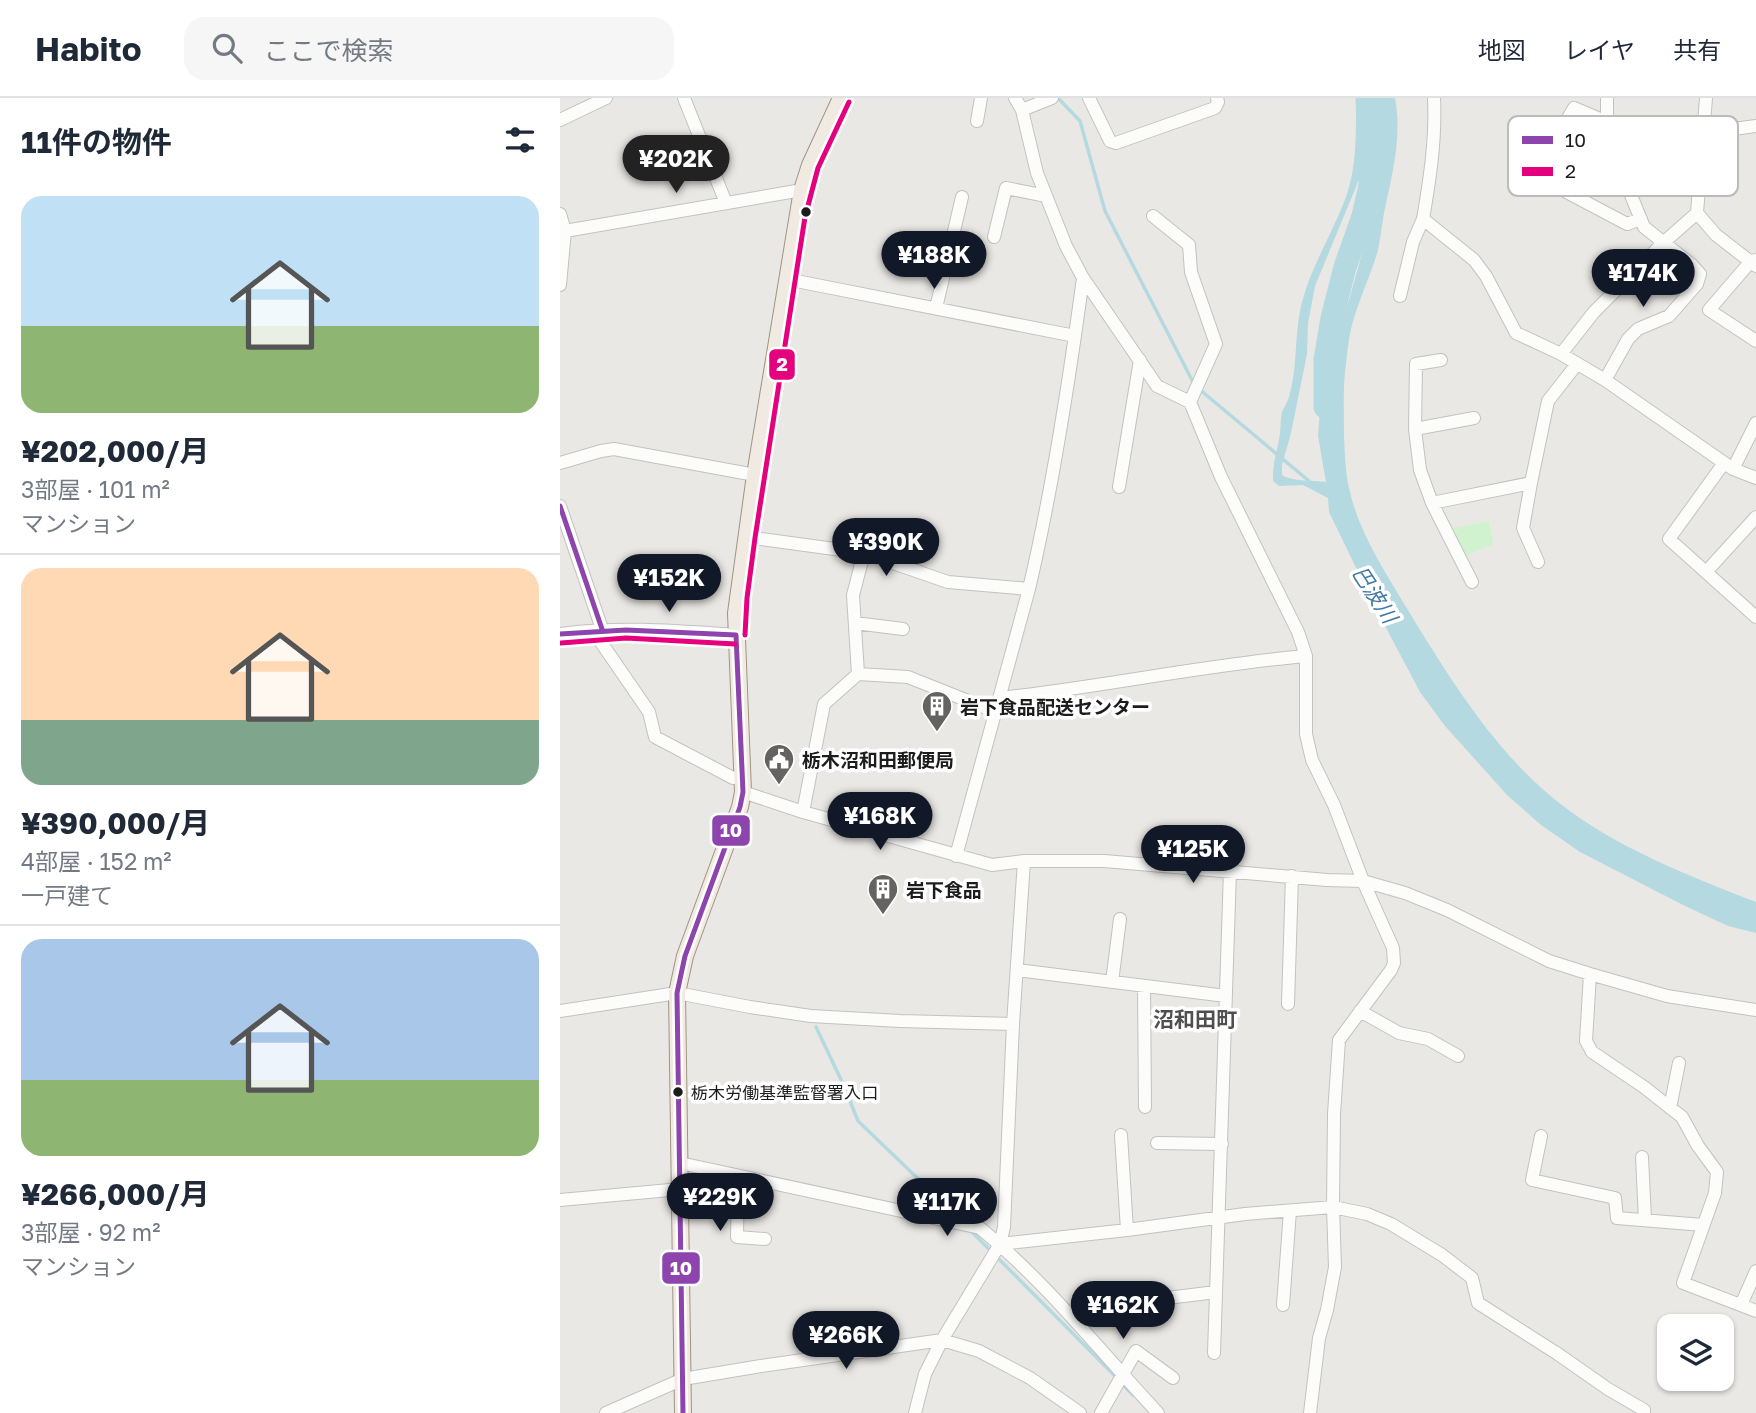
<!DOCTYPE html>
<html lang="ja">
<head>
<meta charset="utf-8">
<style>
  :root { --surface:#fff; --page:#f6f6f7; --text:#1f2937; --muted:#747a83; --line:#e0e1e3; --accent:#111827 }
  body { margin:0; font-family:"Golos Text","Noto Sans JP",sans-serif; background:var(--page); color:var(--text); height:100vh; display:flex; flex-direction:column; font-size:26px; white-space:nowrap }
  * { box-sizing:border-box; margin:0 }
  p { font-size:23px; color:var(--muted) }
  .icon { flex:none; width:38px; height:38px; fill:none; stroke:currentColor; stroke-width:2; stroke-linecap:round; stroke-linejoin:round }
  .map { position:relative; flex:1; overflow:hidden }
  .side { display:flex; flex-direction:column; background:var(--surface); width:560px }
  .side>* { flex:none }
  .tools { position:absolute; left:1097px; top:1216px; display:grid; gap:14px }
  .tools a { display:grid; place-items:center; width:77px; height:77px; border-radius:14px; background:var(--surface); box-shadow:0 2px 5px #0004; font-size:35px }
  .price { position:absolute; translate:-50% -60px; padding:0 16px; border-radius:24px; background:var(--accent); color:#fff; font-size:23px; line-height:46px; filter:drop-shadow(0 2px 4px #0008) }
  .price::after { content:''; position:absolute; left:50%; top:42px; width:21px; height:16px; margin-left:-10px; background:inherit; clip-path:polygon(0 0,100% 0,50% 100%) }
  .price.current { background:#222; color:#fff }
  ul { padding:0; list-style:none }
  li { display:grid; align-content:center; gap:14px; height:371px; padding:0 21px }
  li+li { border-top:2px solid var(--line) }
  li span { display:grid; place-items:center; height:217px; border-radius:21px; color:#555 }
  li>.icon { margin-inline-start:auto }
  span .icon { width:126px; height:126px; fill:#fffc; stroke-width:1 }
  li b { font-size:30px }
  h2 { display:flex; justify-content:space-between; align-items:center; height:84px; padding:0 21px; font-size:30px }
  header { display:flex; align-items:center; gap:42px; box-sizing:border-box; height:98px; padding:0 35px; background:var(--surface); border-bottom:2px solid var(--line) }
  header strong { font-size:33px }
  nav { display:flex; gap:38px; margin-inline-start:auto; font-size:24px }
  .search { width:490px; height:63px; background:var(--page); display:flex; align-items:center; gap:18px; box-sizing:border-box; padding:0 24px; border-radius:21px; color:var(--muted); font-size:26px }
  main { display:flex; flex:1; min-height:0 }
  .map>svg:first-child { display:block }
  .park { fill:#d0f2cf }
  .water { fill:#b5d9e0 }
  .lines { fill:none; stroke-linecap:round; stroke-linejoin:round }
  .stream { stroke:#b5d9e0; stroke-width:3.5 }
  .river { stroke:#b5d9e0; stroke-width:23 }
  .minor-casing { stroke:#c3c2c0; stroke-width:14 }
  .major-casing { stroke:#a09481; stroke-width:18 }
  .minor { stroke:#fcfcfb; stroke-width:12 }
  .major { stroke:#f0eae2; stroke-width:16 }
  .bus-1-casing { stroke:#fff; stroke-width:10 }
  .bus-2-casing { stroke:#fff; stroke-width:10 }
  .bus-1 { stroke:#8e44ad; stroke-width:5 }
  .bus-2 { stroke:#e5007d; stroke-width:5 }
  .bus-dot { fill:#1c1c1c; stroke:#fff; stroke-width:2.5 }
  .labels { text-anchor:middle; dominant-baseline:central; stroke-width:7; stroke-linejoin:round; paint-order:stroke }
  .bus-label { font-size:17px; fill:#1c1c1c; stroke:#fff; text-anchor:start }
  .poi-label { font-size:19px; font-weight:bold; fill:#1c1c1c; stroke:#fff; text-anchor:start }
  .water-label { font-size:21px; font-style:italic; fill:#4279a6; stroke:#fff }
  .neighbourhood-label { font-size:21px; font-weight:bold; fill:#4f4f4f; stroke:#fff }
  .key { fill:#fff; stroke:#bbb; stroke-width:2 }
  .key-label { font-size:19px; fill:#1c1c1c }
  .line-badge { stroke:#fff; stroke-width:2.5 }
  .badge-label { font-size:19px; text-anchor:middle; font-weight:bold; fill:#fff }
</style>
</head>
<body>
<header>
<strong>Habito</strong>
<div class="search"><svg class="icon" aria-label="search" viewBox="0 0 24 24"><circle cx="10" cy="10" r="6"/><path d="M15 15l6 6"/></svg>ここで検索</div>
<nav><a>地図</a><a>レイヤ</a><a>共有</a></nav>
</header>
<main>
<section class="side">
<h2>11件の物件<svg class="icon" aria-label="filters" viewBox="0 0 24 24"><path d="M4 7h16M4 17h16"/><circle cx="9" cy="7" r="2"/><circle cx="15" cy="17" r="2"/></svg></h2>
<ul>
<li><span style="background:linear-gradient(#bfe0f5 60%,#8fb573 0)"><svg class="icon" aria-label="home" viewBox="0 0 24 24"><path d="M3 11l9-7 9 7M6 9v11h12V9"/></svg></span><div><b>¥202,000/月</b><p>3部屋 · 101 m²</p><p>マンション</p></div></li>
<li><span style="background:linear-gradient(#ffd9b3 70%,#7fa58c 0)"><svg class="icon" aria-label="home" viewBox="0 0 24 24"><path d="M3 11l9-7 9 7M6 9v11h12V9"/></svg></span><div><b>¥390,000/月</b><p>4部屋 · 152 m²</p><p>一戸建て</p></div></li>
<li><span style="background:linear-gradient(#a9c7e8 65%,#8fb573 0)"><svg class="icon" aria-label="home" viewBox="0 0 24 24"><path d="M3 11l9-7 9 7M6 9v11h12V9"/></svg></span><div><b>¥266,000/月</b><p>3部屋 · 92 m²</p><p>マンション</p></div></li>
</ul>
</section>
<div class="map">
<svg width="1196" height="1315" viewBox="0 0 1196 1315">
  <rect width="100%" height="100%" fill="#eae8e4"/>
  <path class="park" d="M929,423L933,446L905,458L889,431Z"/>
  <path class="water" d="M796,0H805L806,41L802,69L796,89L755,188L748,225L747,256L731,335L722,367V377C732,384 754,382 766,384L758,338L761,298L770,255L789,202L803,152L805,134L815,94L819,45L818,0H835C842,37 833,74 825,110C822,124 821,138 818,152C811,177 799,201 792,227C788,242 787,259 785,274C783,295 784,316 784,338C785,355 785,373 789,390C798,433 824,472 846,509C889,579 933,652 998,704C1053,748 1131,779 1196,804V835L1168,828L1123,807L1020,754L981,727L947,697L885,628L860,594L815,509L769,414L768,400L743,387L719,388L713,383C712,366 718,351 720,335C721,328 720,321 722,314C724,309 727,305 729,299C738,269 734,235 742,204C752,166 774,133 787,96C797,66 796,31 796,0Z"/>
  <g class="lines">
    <path class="stream" d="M498,0L520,23L545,113L634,286
      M639,291L749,383
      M256,929L284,988L298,1023L401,1122
      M411,1133L556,1279
      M561,1285L573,1297"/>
    <path class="river" d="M765,309V262L772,220L785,169L803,118L810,88L807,0"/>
    <g class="minor-casing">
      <path id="minor" d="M124,0L166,105
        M455,0L462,12L477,75L506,148L523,180L597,288L630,304L661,379L738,534L746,558V636L752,662L774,707L803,783L833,850L834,865L831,872L779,942L774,1016L773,1109L775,1169L767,1212L759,1240L750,1315
        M529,0L550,43L556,45L655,10L658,4L657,0
        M874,0C876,41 870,80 863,121L914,162L926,178L956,235L1001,256L1045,282L1173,371L1196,380
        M1146,0L1137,115L1156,137L1196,168
        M462,12L492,0
        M0,22L46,0
        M417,23L421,0
        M1047,24L1014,10L995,42L1049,78L1064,80
        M1144,35L1196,28
        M980,80L1067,126L1081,121
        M0,116L5,133L0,187
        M593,118L629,147L631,174L656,246L630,304
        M0,135L5,133L242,92
        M434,139L446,90L486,98
        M1196,162L1191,163L1149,212L1196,243
        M226,181L515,238
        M840,198L853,144L863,121
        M376,210L402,99
        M1001,256L1034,214L1103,145L1137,115
        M881,262L856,266L855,331L860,372L872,405L912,484
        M1045,282L1068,241L1078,231L1109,218L1137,186L1140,176L1132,167L1084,129L1064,80L1047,24V0
        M855,331L914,320
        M0,365L41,353L54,351L195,377
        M1164,365L1109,441L1196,519
        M1173,371L1196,325
        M559,389L580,262
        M872,405L971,385
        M0,408L42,531
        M186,439L304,455L388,484L469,491
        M978,464L963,430L971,385L988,303L1017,266
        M1146,474L1196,419
        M295,525L343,531
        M42,531L36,537L89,614L95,639L173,680L182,679
        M0,536C59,528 117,533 176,537
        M298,576L293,497L304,455
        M440,600C542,589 643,567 746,558
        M183,694L243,714L432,767L464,763H544L767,782L803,783L845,795L887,812L989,863L1030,876L1107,898L1196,912
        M243,714L264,606L298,576L348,579L436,614
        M396,758L469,491C493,389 509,284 523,180
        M457,872L666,898
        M1030,876L1026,943L1032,954L1084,989L1122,1019L1138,1048L1157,1074L1155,1095L1123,1185L1196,1213
        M552,884L560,821
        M584,888L585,1009
        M728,906L732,778
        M0,913L117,895L190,909L251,918L340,923L453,926
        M800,913L839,935L868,941L898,958
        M1110,1010L1119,965
        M561,1037L567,1132
        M981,1038L972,1082L1055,1100L1057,1120L1143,1127
        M597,1045L662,1046
        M1082,1059L1085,1122
        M120,1065L420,1130C486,1184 540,1253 598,1315
        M178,1078L177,1139L205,1141
        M0,1102L121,1091
        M440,1146L567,1132L685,1116L773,1109L807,1116L831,1126L882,1157L912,1180L918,1205L1001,1258
        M583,1203L656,1194
        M723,1207L730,1113
        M1181,1207L1196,1173
        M995,1254L1048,1291L1084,1312V1315
        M654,1255L670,773
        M46,1315L123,1281L201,1268L382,1242L419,1253L470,1280L520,1315
        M355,1315L365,1276L382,1242L440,1146L444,1129L453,926L464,763
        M541,1315L576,1253L613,1280"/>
    </g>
    <g class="major-casing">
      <path id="major" d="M123,1315L117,895L125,858L180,709L183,694L176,515L195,377L242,92L250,67L281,0"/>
    </g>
    <use href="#minor" class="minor"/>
    <use href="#major" class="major"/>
    <g class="bus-1-casing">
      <path id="bus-1" d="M0,408L42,531
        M0,536L66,532L176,537
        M123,1315L117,895L125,858L180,709L183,694L176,537"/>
    </g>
    <g class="bus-2-casing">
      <path id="bus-2" d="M185,537L187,500L195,440L245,119L258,70L289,4
        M1,545L66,540L175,546"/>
    </g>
    <use href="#bus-1" class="bus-1"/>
    <use href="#bus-2" class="bus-2"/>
  </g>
  <defs>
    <g id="building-pin" transform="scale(1.575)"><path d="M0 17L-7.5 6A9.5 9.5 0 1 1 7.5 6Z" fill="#646362" stroke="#fff"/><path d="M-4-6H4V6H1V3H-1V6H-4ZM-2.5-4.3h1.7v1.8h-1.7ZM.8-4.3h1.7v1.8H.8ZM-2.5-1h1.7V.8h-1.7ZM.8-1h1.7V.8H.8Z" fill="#fff"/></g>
    <g id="civic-pin" transform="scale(1.575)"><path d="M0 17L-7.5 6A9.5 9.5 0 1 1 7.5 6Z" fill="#646362" stroke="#fff"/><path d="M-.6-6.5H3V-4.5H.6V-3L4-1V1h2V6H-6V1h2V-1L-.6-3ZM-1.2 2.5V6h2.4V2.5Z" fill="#fff"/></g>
  </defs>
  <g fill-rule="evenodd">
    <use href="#building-pin" x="377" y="608"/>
    <use href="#civic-pin" x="219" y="661"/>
    <use href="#building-pin" x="323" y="791"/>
  </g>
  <g class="bus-dot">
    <circle cx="246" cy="114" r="6"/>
    <circle cx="118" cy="994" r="6"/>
  </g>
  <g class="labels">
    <g class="bus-label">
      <text x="131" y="994">栃木労働基準監督署入口</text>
    </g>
    <g class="poi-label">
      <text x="400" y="608">岩下食品配送センター</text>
      <text x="242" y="661">栃木沼和田郵便局</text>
      <text x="346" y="791">岩下食品</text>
    </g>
    <g class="water-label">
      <text transform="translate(815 496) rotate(57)">巴波川</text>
    </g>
    <g class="neighbourhood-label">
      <text x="635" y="921">沼和田町</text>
    </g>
  </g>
  <rect x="948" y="18" width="230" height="80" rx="10" class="key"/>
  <rect x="962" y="38" width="31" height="8" fill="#8e44ad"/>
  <rect x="962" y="69" width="31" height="9" fill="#e5007d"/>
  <g class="key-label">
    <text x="1005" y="49">10</text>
    <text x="1005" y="80">2</text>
  </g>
  <g class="line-badge">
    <rect x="208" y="250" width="28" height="33" rx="7" fill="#e5007d"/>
    <rect x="151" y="716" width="40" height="33" rx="7" fill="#8e44ad"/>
    <rect x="101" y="1153" width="40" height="34" rx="7" fill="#8e44ad"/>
  </g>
  <g class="badge-label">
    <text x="222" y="273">2</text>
    <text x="171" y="739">10</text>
    <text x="121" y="1177">10</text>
  </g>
</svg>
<div class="tools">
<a><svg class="icon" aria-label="layers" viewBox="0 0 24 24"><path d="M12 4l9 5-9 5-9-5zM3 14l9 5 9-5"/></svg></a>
</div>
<b class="price current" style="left:116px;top:97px">¥202K</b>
<b class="price" style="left:374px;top:193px">¥188K</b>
<b class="price" style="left:1083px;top:211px">¥174K</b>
<b class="price" style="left:326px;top:480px">¥390K</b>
<b class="price" style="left:109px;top:516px">¥152K</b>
<b class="price" style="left:320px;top:754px">¥168K</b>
<b class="price" style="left:633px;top:787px">¥125K</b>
<b class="price" style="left:160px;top:1135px">¥229K</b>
<b class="price" style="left:387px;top:1140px">¥117K</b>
<b class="price" style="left:563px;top:1243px">¥162K</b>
<b class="price" style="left:286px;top:1273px">¥266K</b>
</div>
</main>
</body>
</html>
